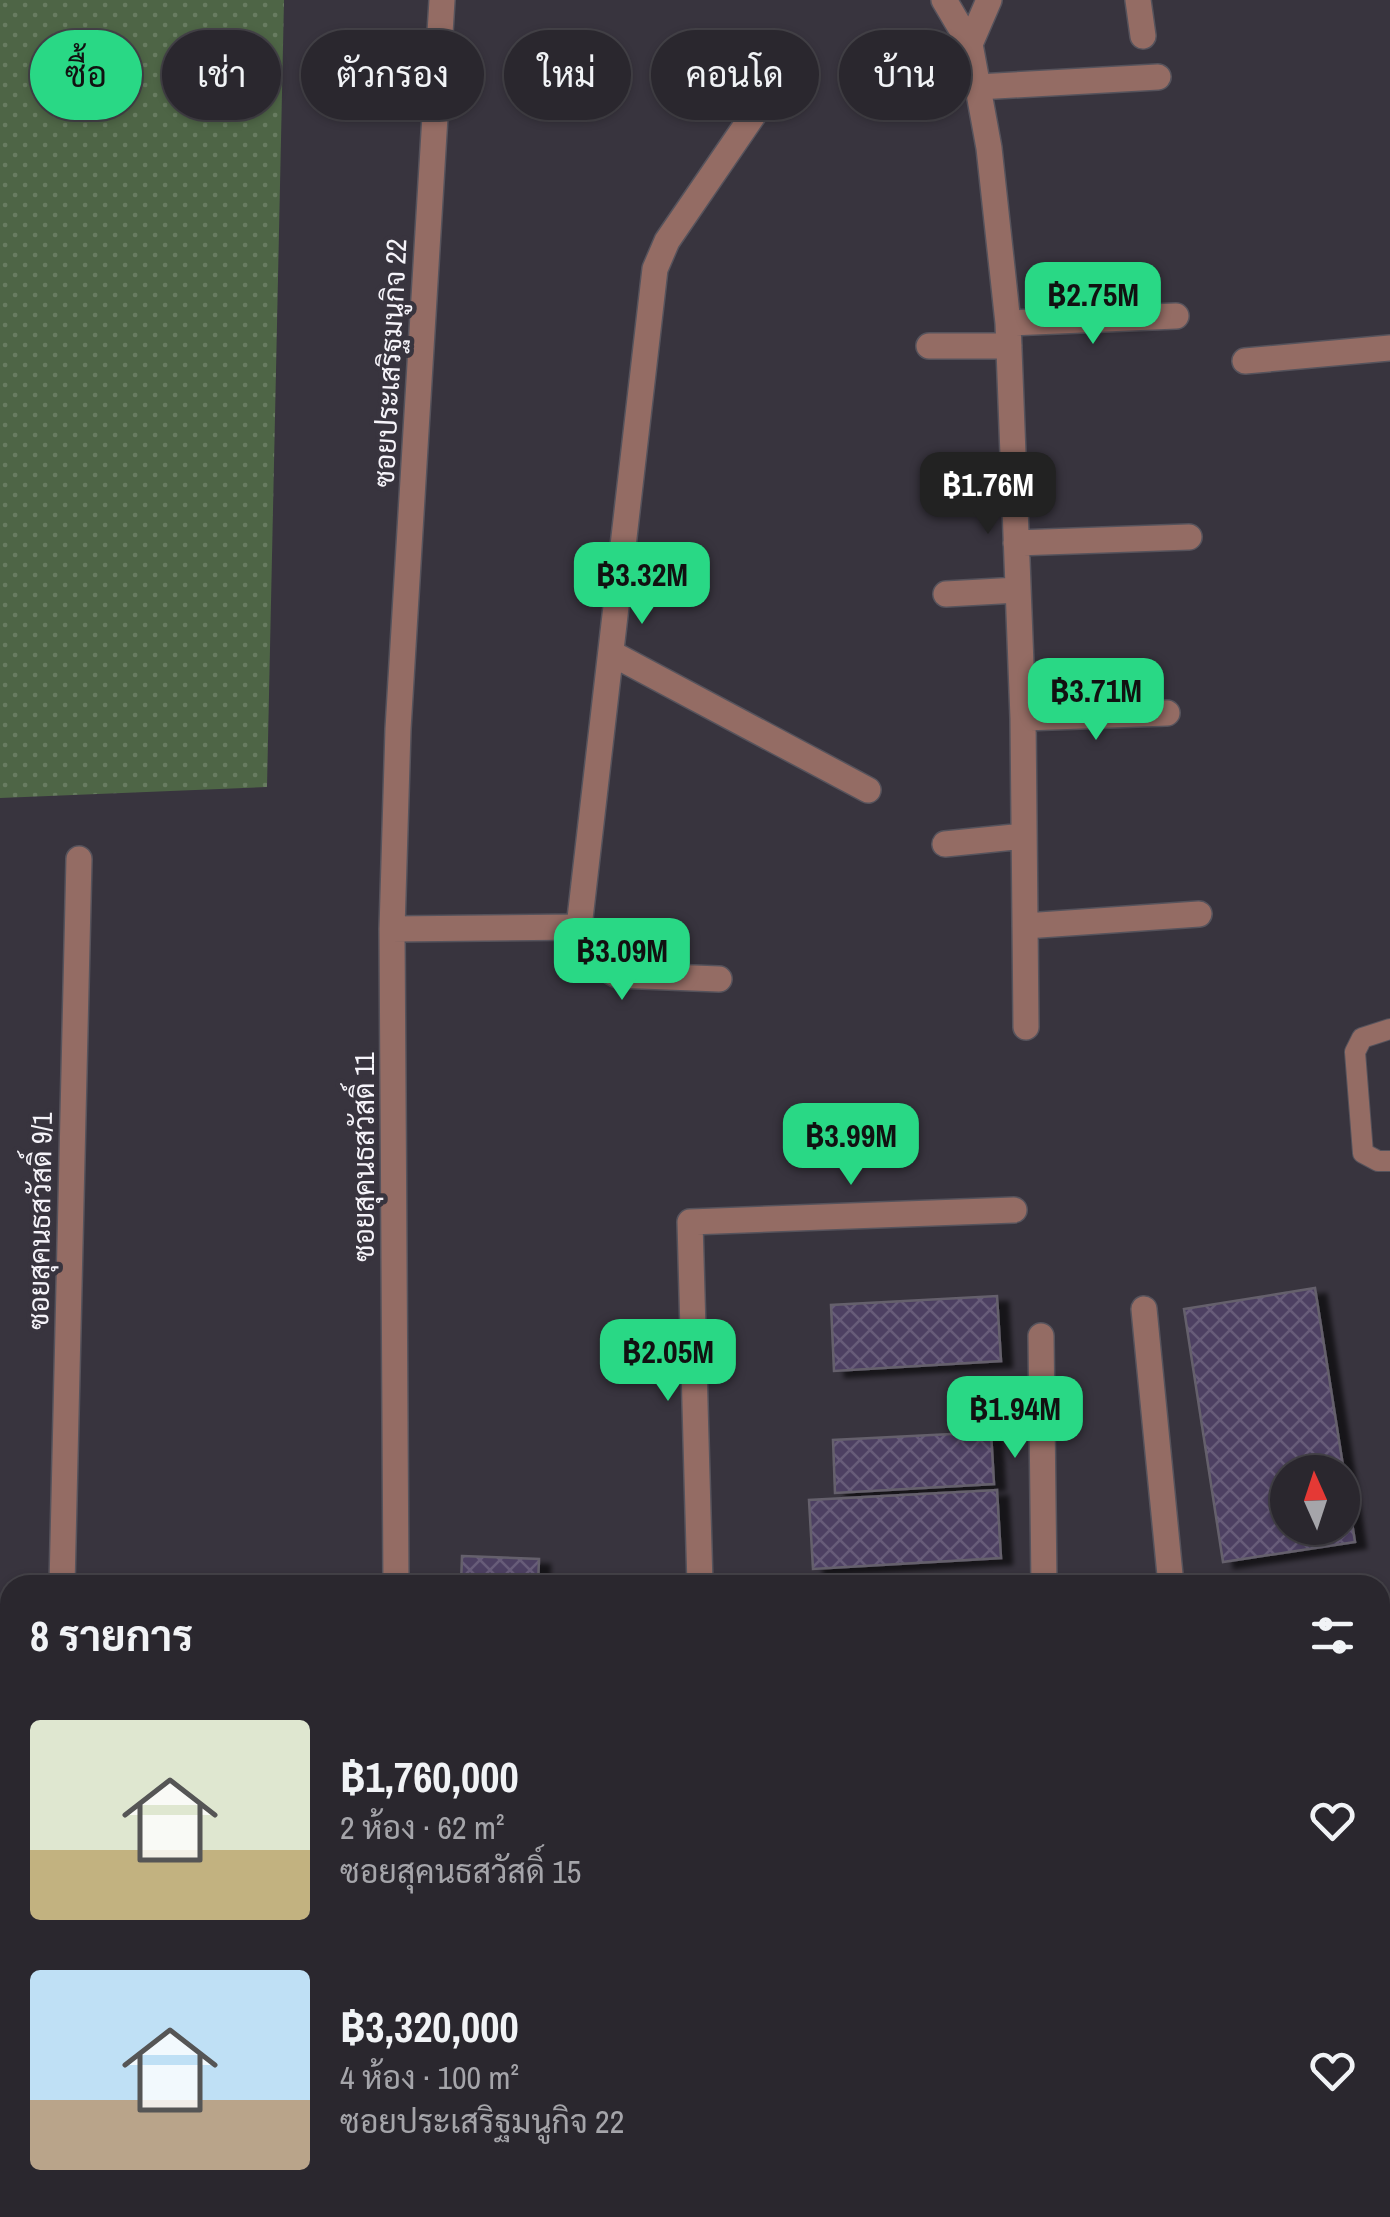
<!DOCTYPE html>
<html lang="th">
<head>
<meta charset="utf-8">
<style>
  :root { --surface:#2a272e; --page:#36333a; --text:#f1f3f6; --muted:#a5a5aa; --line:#46444a; --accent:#29d885 }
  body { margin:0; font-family:"Archivo Narrow",Sarabun,sans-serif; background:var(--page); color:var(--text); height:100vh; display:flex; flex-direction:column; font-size:38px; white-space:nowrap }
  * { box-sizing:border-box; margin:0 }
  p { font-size:32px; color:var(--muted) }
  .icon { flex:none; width:55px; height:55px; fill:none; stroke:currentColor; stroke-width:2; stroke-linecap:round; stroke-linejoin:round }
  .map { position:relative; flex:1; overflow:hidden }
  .details { position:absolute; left:0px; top:1575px; width:1390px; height:642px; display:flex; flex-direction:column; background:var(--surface); border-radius:30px 30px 0 0; box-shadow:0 2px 8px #0004,0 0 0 2px var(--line) }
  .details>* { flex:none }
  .top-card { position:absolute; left:30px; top:30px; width:1330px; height:90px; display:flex; gap:20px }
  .needle { width:65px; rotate:357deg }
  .fabs { position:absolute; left:1270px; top:1455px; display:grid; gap:20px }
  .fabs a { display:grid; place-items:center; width:90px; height:90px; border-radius:50%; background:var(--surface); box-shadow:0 2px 8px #0004,0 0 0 2px var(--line); font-size:50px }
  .price { position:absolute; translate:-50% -85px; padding:0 22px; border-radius:20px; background:var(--accent); color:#111; font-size:32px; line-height:65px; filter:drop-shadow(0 2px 5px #0008) }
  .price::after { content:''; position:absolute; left:50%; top:60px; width:30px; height:22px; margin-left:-15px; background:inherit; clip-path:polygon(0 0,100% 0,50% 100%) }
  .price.current { background:#222; color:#fff }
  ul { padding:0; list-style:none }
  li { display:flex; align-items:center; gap:30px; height:250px; padding:0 30px }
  li span { display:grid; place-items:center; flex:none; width:280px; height:200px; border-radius:10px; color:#555 }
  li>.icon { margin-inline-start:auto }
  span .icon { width:120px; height:120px; fill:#fffc; stroke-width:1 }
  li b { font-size:42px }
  h2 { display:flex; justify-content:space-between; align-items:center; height:120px; padding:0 30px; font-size:42px }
  .tag { padding:0 35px; border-radius:45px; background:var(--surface); box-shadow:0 2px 8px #0004,0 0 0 2px var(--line); font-size:35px; line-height:90px }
  .tag.current { background:var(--accent); color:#111 }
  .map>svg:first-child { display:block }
  .grass { fill:url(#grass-dots) }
  .building { fill:url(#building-cross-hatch); stroke:#65616c; stroke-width:2.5; fill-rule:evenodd; filter:url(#shadow) }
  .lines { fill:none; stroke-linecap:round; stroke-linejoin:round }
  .service-casing { stroke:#56535c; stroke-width:22 }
  .minor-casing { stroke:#56535c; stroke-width:28 }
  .secondary-casing { stroke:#56535c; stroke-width:28 }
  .service { stroke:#946c64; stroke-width:20 }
  .minor { stroke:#946c64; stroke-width:25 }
  .secondary { stroke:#c9897d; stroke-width:25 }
  .labels { text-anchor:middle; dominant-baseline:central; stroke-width:9; stroke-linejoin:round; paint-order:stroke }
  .street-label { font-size:28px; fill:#f5f3f9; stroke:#38343e }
</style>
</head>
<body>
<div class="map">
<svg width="1390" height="2217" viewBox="0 0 1390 2217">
  <defs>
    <pattern id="grass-dots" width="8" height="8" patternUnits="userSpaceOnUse" patternTransform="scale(2.5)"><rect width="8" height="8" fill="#4e6546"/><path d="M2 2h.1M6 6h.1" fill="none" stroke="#687c61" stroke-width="1.8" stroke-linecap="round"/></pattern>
    <pattern id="building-cross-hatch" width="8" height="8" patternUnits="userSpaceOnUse" patternTransform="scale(2.5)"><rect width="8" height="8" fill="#4d4062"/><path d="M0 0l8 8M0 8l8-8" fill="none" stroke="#675c79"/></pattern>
    <filter id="shadow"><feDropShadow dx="11" dy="6" stdDeviation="2.5" flood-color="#0009"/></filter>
  </defs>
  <rect width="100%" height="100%" fill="#38343e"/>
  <path class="grass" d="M0,0H284L267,787L0,798Z"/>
  <path class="building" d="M1315,1288L1355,1542L1223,1562L1184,1309ZM1288,1472H1342V1528H1288Z
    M997,1296L1001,1361L834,1371L831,1305Z
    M991,1432L994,1484L835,1493L833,1440Z
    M997,1490L1001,1558L813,1569L809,1500Z
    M462,1556L539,1559L538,1585H461Z"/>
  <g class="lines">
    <g class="service-casing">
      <path id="service" d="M1390,1029L1362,1038L1355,1052L1363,1153L1378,1161H1390"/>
    </g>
    <g class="minor-casing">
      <path id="minor" d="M944,0L970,44L989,148L1008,323L1023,718L1026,1027
        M1138,0L1143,36
        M970,44L989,0
        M978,87L1158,77
        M1008,323L1176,316
        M929,346H1009
        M1245,361L1390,348
        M1016,543L1189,537
        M946,594L1018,590
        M611,653L868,790
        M1023,718L1167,713
        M945,844L1024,836
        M1025,926L1199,914
        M579,927L600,965L617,975L719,979
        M392,929L579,927L655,269L667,241L756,111
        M1144,1309L1171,1585
        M1041,1336L1044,1585
        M62,1585L79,859
        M396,1585L392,929L398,729L442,0
        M700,1585L690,1222L1014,1210
        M1380,1912L1390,1978
        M1380,2009L1390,2002
        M404,2208V2217
        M710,2208V2217
        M1176,2208V2217
        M109,2217V2208
        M975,2217V2208"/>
    </g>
    <g class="secondary-casing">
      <path id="secondary" d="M1380,1720L1390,1715
        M0,2170L10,2165"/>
    </g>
    <use href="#service" class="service"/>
    <use href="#minor" class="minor"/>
    <use href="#secondary" class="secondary"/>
  </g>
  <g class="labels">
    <g class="street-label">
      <text transform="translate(390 363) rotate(-87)">ซอยประเสริฐมนูกิจ 22</text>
      <text transform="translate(364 1157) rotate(-90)">ซอยสุคนธสวัสดิ์ 11</text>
      <text transform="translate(40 1221) rotate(-89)">ซอยสุคนธสวัสดิ์ 9/1</text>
    </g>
  </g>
</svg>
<div class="fabs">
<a><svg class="needle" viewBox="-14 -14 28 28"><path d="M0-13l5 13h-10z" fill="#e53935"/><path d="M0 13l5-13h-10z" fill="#a5a5aa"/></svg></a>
</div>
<b class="price" style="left:1093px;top:347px">฿2.75M</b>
<b class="price current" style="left:988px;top:537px">฿1.76M</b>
<b class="price" style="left:642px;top:627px">฿3.32M</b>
<b class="price" style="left:1096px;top:743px">฿3.71M</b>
<b class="price" style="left:622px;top:1003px">฿3.09M</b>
<b class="price" style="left:851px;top:1188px">฿3.99M</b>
<b class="price" style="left:668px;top:1404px">฿2.05M</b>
<b class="price" style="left:1015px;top:1461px">฿1.94M</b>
<div class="top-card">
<a class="tag current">ซื้อ</a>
<a class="tag">เช่า</a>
<a class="tag">ตัวกรอง</a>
<a class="tag">ใหม่</a>
<a class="tag">คอนโด</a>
<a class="tag">บ้าน</a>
</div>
<section class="details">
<h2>8 รายการ<svg class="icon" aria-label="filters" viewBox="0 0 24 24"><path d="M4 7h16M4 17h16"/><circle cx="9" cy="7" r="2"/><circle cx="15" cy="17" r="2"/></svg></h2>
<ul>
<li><span style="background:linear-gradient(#dfe7d0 65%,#c2b280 0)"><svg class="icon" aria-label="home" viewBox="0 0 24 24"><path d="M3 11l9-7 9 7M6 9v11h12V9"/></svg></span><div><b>฿1,760,000</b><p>2 ห้อง · 62 m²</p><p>ซอยสุคนธสวัสดิ์ 15</p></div><svg class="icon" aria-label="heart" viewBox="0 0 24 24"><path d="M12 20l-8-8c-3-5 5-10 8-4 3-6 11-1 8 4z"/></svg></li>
<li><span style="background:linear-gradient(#bfe0f5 65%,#b9a48a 0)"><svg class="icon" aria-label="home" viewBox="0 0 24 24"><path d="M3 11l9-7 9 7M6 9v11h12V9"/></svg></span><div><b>฿3,320,000</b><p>4 ห้อง · 100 m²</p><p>ซอยประเสริฐมนูกิจ 22</p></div><svg class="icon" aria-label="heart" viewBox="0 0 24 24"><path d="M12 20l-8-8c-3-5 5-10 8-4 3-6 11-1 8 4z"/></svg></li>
</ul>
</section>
</div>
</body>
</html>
